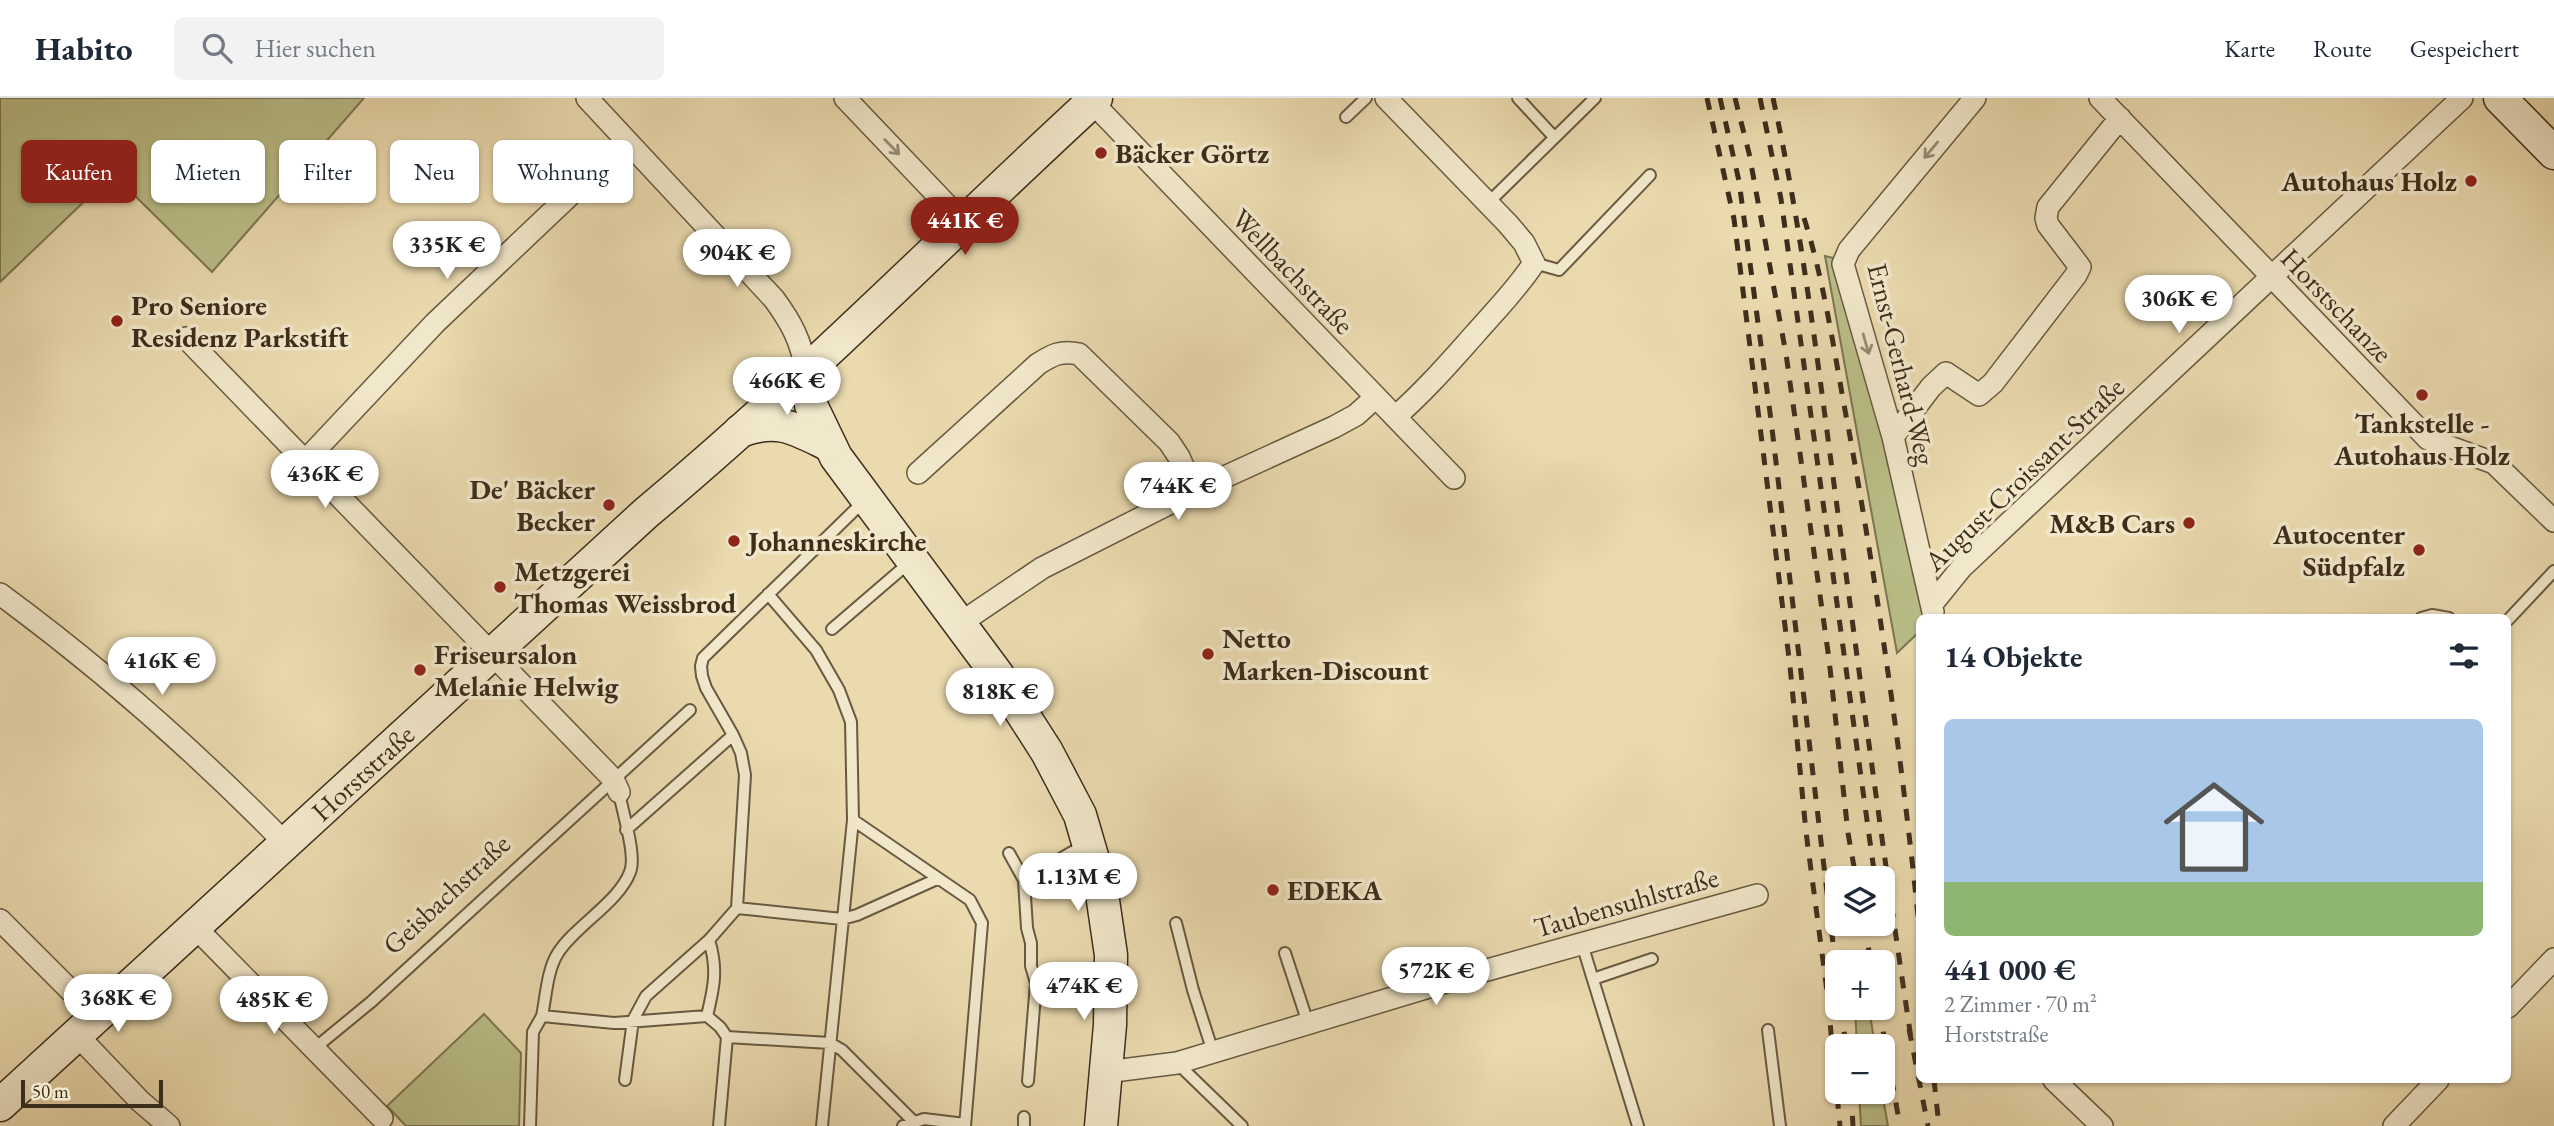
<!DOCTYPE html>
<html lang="de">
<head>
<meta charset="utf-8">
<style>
  :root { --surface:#fff; --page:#f2f2f3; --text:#1f2937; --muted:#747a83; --line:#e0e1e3; --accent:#8f2418 }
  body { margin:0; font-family:"EB Garamond",serif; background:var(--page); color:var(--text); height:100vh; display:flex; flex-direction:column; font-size:26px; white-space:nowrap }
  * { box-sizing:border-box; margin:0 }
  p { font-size:23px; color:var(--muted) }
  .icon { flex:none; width:38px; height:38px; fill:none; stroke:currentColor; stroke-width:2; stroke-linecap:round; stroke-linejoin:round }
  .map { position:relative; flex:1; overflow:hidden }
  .side { position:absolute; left:1916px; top:516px; width:595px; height:469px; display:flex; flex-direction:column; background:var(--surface); border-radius:10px; box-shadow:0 2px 5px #0004 }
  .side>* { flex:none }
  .guide { position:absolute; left:21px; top:42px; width:665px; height:63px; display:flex; gap:14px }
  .buttons { position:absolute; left:1825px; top:768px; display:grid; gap:14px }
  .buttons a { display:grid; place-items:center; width:70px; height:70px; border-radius:10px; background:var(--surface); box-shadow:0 2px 5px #0004; font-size:35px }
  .scale { position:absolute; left:21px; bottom:18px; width:142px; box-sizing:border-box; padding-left:7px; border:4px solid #3d2e1c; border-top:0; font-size:19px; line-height:24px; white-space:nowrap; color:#3d2e1c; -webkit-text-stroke:5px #f1e7ca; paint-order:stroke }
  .price { position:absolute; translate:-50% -60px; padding:0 16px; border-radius:24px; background:#fff; color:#222; font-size:23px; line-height:46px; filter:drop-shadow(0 2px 4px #0008) }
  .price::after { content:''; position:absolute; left:50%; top:42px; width:21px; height:16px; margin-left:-10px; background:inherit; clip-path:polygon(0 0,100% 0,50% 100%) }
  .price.current { background:var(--accent); color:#fff }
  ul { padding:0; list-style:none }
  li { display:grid; align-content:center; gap:14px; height:371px; padding:0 28px }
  li span { display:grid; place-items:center; height:217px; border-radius:10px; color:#555 }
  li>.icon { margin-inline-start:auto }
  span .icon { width:126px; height:126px; fill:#fffc; stroke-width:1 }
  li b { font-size:30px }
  h2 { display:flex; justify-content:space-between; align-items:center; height:84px; padding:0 28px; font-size:30px }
  .tag { padding:0 24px; border-radius:10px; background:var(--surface); box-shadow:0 2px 5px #0004; font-size:24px; line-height:63px }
  .tag.current { background:var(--accent); color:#fff }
  header { display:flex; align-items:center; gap:42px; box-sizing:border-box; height:98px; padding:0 35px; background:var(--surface); border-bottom:2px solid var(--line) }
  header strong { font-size:33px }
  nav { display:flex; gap:38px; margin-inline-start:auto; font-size:24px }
  .search { width:490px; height:63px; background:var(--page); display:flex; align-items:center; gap:18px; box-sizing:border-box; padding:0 24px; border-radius:10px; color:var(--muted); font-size:26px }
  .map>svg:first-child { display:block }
  .green { fill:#babe88; stroke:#7c7652; stroke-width:2 }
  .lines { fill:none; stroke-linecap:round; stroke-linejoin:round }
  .lane-casing { stroke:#685940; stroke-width:14 }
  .street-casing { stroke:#685940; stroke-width:24 }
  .secondary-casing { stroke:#3d2e1c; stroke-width:35 }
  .lane { stroke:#f1e7ca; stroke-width:10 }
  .street { stroke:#f1e7ca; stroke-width:21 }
  .secondary { stroke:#f1e7ca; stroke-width:32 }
  .rail { stroke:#3d2e1c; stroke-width:5; stroke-dasharray:12 12; stroke-linecap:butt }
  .oneway { stroke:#978a73 }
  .poi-dot { fill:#8f2418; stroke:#f1e7ca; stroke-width:2.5 }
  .labels { text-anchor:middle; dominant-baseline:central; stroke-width:7; stroke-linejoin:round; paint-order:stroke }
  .poi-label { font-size:28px; font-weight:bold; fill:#3d2e1c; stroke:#f1e7ca; text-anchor:start }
  .street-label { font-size:28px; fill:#3d2e1c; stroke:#f1e7ca }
</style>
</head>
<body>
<header>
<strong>Habito</strong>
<div class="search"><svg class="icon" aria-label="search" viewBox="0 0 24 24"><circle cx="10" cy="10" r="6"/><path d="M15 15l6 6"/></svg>Hier suchen</div>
<nav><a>Karte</a><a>Route</a><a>Gespeichert</a></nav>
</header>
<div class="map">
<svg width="2554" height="1028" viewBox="0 0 2554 1028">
  <rect width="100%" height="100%" fill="#eadaae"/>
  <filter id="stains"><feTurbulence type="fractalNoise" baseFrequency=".00286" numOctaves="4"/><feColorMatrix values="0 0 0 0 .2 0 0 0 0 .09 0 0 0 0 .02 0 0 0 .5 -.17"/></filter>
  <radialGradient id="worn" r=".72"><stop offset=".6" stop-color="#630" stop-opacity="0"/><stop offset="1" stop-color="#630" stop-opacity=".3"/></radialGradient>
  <path class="green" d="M0,0H364L212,174L113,76L0,184Z
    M1825,158L1838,161L1933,520H1920V533L1897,555Z
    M1855,910H1869L1875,948H1857Z
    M484,916L521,955L519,1028H406L387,1008Z
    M1859,994H1882L1888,1028H1861Z"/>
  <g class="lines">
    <g class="lane-casing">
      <path id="lane" d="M1518,0L1554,39
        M1346,19L1366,0
        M1488,105L1595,0
        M1534,165L1559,172L1650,77
        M768,496L816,552L839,592L851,624L853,722L822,1028
        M2421,520L2432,517L2449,520
        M2508,522L2554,473
        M832,531L910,464
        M619,694C622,713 637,758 630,774C619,804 575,828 558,855C547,872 546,899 542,918L614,925L707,918L720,929L727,939L719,1028
        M853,722L970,802L982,825L965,1028
        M626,732L733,637
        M1009,755L1024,782
        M737,810L842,821L857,817L937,781
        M1176,825L1193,892L1213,954
        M1582,846L1638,1028
        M1285,855L1308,925
        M1593,881L1652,861
        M707,918C714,889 718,871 709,842
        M1768,932L1780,1028
        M727,939L830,945L842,952L913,1023
        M315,950L371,904L690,612
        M1177,965L1242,1028
        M625,982L633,922L646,898L709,842L737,810L745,677L741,655L733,637L706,590L702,578L701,568L703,560L864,403
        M1028,983L1036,885L1031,868V845L1027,830L1024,782L1072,754L1086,748
        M530,1028L533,934L542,918
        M903,1028L924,1021L965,1026
        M1024,1028V1019"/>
    </g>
    <g class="street-casing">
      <path id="street" d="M587,0L774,201C791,224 802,244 806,274
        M845,0L963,124
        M1088,0L1454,380
        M1386,0L1508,126L1524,145L1534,165C1517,191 1495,213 1475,236C1449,265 1424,294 1395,319
        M2100,0L2428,341L2494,365L2554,423
        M186,240L613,681L619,694
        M1893,339L1931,289L1946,275L1979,297L1993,285L2076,177L2080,169L2048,127L2046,120L2048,109L2120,20
        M306,362L435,225L627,43
        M918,375L1038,266C1052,257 1061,252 1079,256L1169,344L1179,359L1194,393
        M0,496C102,571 197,655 286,746
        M1932,506L1962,469L2462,0
        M1933,514L1893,339L1843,166L1849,152L1975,0
        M959,526L1042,470L1194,393L1334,329L1356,317L1376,299
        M0,822L97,919
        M195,829L382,1020
        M2508,909L2554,861
        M77,937L140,1003L169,1028
        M1106,974L1177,965L1462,879L1757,797
        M2054,982L2102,1028
        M2394,1028L2438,982"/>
    </g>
    <g class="secondary-casing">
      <g id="secondary">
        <path d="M2500,0L2554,55"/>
        <path d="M806,274L811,307L836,359L997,576L1047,654L1080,717L1101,789L1111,857L1110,927L1101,1028"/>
        <path d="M740,333C778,319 794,330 829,347"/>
        <path id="s1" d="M0,1007L646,415C803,284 946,138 1096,0"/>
      </g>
    </g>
    <use href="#lane" class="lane"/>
    <use href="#street" class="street"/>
    <use href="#secondary" class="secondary"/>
    <path class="rail" d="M1707,0L1734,121L1790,568L1806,734L1827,893L1840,1028
      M1720,0L1739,83L1771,322L1838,887
      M1735,0L1749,55L1786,256L1829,561L1848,735L1856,780
      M1760,0L1781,101L1875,780
      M1773,0C1802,132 1818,267 1836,401C1860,581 1884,761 1911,940
      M1804,120C1826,189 1835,262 1849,333C1879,499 1903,669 1920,837
      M1864,826L1871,864
      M1841,910L1846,948
      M1879,910L1900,1028
      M1909,931L1928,1028
      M1934,982L1939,1028
      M1851,994L1853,1028"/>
  </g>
  <defs><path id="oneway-shaft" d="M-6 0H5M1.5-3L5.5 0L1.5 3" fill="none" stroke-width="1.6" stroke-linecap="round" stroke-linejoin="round" transform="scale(1.75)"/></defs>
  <g class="oneway">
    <use href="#oneway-shaft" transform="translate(892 49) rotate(46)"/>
    <use href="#oneway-shaft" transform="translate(1931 52) rotate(130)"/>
    <use href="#oneway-shaft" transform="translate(1866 246) rotate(74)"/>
  </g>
  <g class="poi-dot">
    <circle cx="1101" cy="55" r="7"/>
    <circle cx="2471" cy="83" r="7"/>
    <circle cx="117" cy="223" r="7"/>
    <circle cx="2422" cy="297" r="7"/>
    <circle cx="609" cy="407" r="7"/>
    <circle cx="2189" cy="425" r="7"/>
    <circle cx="734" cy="443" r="7"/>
    <circle cx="2419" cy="452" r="7"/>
    <circle cx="500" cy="489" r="7"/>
    <circle cx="1208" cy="556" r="7"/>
    <circle cx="420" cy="572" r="7"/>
    <circle cx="1273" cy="792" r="7"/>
  </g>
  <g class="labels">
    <g class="poi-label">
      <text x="1115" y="55">Bäcker Görtz</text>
      <text x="2457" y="83" text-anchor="end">Autohaus Holz</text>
      <text x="131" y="207">Pro Seniore<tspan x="131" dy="32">Residenz Parkstift</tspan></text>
      <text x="2422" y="325" text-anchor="middle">Tankstelle -<tspan x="2422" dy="32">Autohaus Holz</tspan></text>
      <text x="595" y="391" text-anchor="end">De' Bäcker<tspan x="595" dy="32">Becker</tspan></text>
      <text x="2175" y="425" text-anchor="end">M&amp;B Cars</text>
      <text x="2405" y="436" text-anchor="end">Autocenter<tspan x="2405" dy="32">Südpfalz</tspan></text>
      <text x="748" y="443">Johanneskirche</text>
      <text x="514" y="473">Metzgerei<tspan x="514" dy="32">Thomas Weissbrod</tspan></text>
      <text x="1222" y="540">Netto<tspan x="1222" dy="32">Marken-Discount</tspan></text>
      <text x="434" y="556">Friseursalon<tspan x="434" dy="32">Melanie Helwig</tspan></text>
      <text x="1287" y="792">EDEKA</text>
    </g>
    <g class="street-label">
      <text transform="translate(1293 173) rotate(46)">Wellbachstraße</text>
      <text transform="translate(2337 207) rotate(46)">Horstschanze</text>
      <text transform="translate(1902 266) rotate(76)">Ernst-Gerhard-Weg</text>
      <text transform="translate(2024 376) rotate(-44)">August-Croissant-Straße</text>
      <text stroke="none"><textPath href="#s1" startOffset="492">Horststraße</textPath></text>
      <text transform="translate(446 796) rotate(-43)">Geisbachstraße</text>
      <text transform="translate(1626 804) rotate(-16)">Taubensuhlstraße</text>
    </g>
  </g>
  <rect width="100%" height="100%" filter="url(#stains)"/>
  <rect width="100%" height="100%" fill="url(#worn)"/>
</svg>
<div class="buttons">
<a><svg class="icon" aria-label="layers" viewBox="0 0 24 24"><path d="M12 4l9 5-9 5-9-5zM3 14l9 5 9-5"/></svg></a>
<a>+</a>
<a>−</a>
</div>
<div class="scale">50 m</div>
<b class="price current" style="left:965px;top:159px">441K €</b>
<b class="price" style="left:447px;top:183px">335K €</b>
<b class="price" style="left:737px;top:191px">904K €</b>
<b class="price" style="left:2179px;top:237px">306K €</b>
<b class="price" style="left:787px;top:319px">466K €</b>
<b class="price" style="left:325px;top:412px">436K €</b>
<b class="price" style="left:1178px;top:424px">744K €</b>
<b class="price" style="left:162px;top:599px">416K €</b>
<b class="price" style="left:1000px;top:630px">818K €</b>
<b class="price" style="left:1078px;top:815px">1.13M €</b>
<b class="price" style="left:1436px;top:909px">572K €</b>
<b class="price" style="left:1084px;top:924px">474K €</b>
<b class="price" style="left:118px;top:936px">368K €</b>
<b class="price" style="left:274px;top:938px">485K €</b>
<div class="guide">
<a class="tag current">Kaufen</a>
<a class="tag">Mieten</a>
<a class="tag">Filter</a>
<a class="tag">Neu</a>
<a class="tag">Wohnung</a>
</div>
<section class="side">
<h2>14 Objekte<svg class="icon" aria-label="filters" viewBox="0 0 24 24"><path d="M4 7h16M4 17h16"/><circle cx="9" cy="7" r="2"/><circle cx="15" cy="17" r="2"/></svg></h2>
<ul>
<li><span style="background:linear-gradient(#a9c7e8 75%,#8fb573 0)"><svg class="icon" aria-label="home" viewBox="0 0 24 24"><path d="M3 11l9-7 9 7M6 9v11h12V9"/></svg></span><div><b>441 000 €</b><p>2 Zimmer · 70 m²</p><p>Horststraße</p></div></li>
</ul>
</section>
</div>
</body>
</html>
